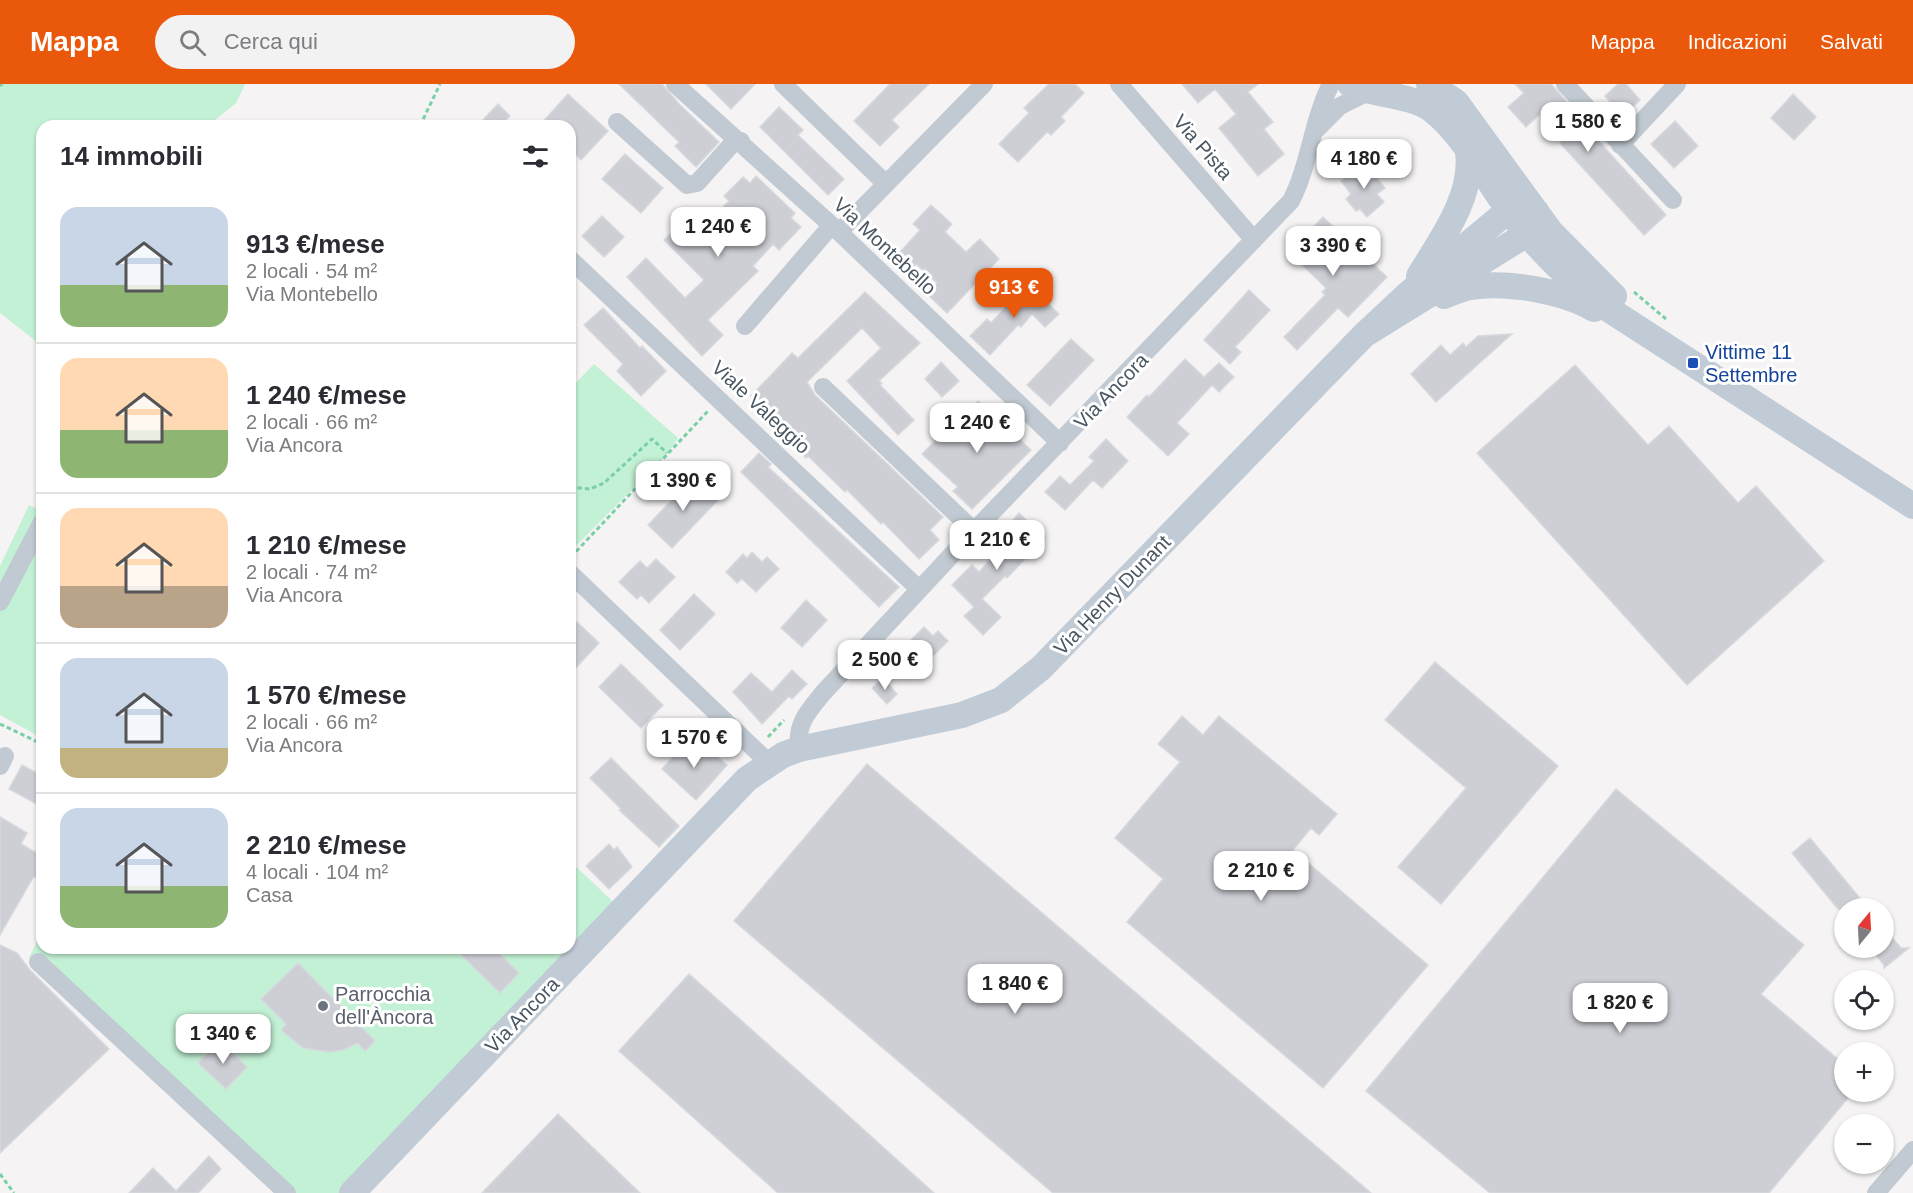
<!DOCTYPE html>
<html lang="it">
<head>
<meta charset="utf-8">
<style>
  :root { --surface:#fff; --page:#f2f2f3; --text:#2b2b33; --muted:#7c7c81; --line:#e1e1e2; --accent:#ea580c }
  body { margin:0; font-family:Arial,sans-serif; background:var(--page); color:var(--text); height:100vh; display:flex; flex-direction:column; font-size:22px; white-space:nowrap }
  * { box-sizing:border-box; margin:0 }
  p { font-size:20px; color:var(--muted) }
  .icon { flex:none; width:33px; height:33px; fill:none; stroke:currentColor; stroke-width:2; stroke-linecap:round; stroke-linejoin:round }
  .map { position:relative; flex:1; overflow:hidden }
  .panel { position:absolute; left:36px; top:36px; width:540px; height:834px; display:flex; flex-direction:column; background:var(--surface); border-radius:18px; box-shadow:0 2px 4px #0004 }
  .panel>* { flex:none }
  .needle { width:39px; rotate:18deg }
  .controls { position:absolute; left:1834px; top:814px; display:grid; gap:12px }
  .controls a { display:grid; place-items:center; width:60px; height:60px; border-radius:50%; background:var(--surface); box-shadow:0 2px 4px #0004; font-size:30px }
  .price { position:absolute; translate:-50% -51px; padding:0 14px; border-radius:12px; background:#fff; color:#222; font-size:20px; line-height:39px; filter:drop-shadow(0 2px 3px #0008) }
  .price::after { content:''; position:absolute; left:50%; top:36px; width:18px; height:14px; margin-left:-9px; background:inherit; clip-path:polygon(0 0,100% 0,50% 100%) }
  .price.on { background:var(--accent); color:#fff }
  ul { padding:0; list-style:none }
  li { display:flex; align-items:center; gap:18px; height:150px; padding:0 24px }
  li+li { border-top:2px solid var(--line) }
  li span { display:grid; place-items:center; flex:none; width:168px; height:120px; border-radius:18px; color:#555 }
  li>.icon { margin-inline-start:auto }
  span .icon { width:72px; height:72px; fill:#fffc; stroke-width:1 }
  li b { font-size:26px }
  h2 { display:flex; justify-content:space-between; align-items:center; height:72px; padding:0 24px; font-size:26px }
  header { display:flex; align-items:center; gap:36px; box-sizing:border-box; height:84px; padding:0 30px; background:var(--accent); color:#fff }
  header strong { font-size:28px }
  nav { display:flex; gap:33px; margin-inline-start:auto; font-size:21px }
  .search { width:420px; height:54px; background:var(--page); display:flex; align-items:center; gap:15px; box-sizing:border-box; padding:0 21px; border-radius:33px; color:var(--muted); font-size:22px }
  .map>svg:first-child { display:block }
  .green { fill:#c3f1d5 }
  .building { fill:#cdcfd5; stroke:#d7d9de; stroke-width:1.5 }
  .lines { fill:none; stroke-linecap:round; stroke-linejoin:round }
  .path { stroke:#7ad0a6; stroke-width:3; stroke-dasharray:4.5 3; stroke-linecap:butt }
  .minor { stroke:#c1cad2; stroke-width:18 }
  .secondary { stroke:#c1cbd6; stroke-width:26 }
  .transit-dot { fill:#1a4fb4; stroke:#fff; stroke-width:2 }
  .worship-dot { fill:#6b7280; stroke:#fff; stroke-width:2 }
  .labels { text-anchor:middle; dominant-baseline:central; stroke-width:6; stroke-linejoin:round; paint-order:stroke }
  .street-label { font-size:20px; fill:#4a5661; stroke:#fff }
  .transit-label { font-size:20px; fill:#164399; stroke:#fff; text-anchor:start }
  .worship-label { font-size:20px; fill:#5b616d; stroke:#fff; text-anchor:start }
</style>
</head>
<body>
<header>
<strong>Mappa</strong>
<div class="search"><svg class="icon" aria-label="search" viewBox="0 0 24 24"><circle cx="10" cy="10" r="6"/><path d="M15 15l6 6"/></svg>Cerca qui</div>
<nav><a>Mappa</a><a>Indicazioni</a><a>Salvati</a></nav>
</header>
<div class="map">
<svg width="1913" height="1109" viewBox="0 0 1913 1109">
  <rect width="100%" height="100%" fill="#f5f3f3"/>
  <path class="green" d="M0,0H245L236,19L208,42H42V262L0,229Z
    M594,280L678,354L668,369L570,468V305Z
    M29,421L42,427V654L0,631V482Z
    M570,777L623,827L356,1109H287L29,874L42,847V864H570Z"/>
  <path class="building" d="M619,0H662L680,21L719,58L696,83L675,62L679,58Z
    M706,0H755L731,25Z
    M890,0H929L892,36L899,43L880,62L854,37Z
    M1049,0H1075L1084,9L1061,33L1065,37L1051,51L1047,48L1018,78L999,60L1029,29L1024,24Z
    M1182,0H1258L1248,8L1273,38L1264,45L1284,70L1258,92L1219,44L1236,30L1215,5L1198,19Z
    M1515,0H1551L1574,26L1572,28L1666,131L1644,151L1560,59L1564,55L1540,30L1526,43L1508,23L1524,9Z
    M1618,0H1626L1640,16L1623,32L1605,12Z
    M568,10L608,47L581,76L570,65V42H539Z
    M1793,10L1816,33L1794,56L1771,34Z
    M498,20L510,32L501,42H477Z
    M779,23L803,46L798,51L844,95L828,111L760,43Z
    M1675,37L1698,62L1674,84L1651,60Z
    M625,70L663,104L641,129L602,95Z
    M1364,78L1385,104L1377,110L1384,118L1367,133L1360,125L1356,127L1346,115L1351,110L1341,97Z
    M756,92L795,129L791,134L801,143L779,166L773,160L753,182L758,187L708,236L723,251L702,272L627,193L646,174L685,214L704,196L664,156L696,124L709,137L729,117L724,112L743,93L750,99Z
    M931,121L952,140L945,148L966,168L980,155L999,175L947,229L927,210L937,199L916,180L906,190L892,177L920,146L913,140Z
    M602,132L624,153L604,173L582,152Z
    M1323,133L1387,193L1348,233L1338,224L1297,266L1284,253L1325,211L1322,208L1326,204L1289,168Z
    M1027,200L1059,230L1045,243L1032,230L1021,243L1018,241L990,271L970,252L987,235L991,239Z
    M1249,206L1270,226L1235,263L1241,268L1230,280L1204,256Z
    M865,208L920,259L879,297L882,299L880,301L914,336L898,351L847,297L881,264L862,244L807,298L815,311L943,433L930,446L939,456L919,475L883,438L881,440L847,406L845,408L808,372L806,374L786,355L792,349L751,312L792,269L798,274Z
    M603,224L640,264L642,262L666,287L641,312L617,287L623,280L584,241Z
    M1512,250L1436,318L1411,290L1441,261L1450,271L1463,259L1466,263L1478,252Z
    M1071,255L1094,276L1050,322L1027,301Z
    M1185,275L1204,293L1219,279L1234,293L1219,308L1212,301L1177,339L1189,350L1168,372L1127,333L1147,311L1149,313Z
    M941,278L959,297L942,313L925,295Z
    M1575,281L1648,361L1669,342L1738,419L1756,402L1824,477L1687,601L1477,369Z
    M978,317L1031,366L972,425L953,407L958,403L922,370L943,349L947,353Z
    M1106,355L1128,377L1102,404L1093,396L1065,426L1045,408L1060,392L1070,401L1094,377L1089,373Z
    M759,369L771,380L768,383L899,503L879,523L741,388Z
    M694,393L718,416L672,464L648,441Z
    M1019,429L1045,454L1007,494L1005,492L982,515L1001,533L983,551L964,532L974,523L952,501L972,481L979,488L998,467L992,461Z
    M752,468L762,478L767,473L779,485L756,508L742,495L737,499L726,488L743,470L747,474Z
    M656,475L675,493L649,519L641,511L637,515L619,498L640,477L647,484Z
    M694,510L715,530L680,566L660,546Z
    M806,516L827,536L802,563L781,544Z
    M577,538L599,559L570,590V546Z
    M924,543L933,552L938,547L948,557L926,579L907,560Z
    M1435,578L1558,682L1441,820L1398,783L1466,704L1385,636Z
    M621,580L663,621L641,644L599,603Z
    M792,586L807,600L792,615L789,612L762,640L733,608L751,589L772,608Z
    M883,594L897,610L887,620L872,604Z
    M1182,632L1203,651L1219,632L1337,730L1319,751L1311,744L1293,766L1428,881L1323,1004L1127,838L1163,795L1115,754L1180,678L1158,660Z
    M689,655L709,673L713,669L727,681L696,716L662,685Z
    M611,674L679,742L659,763L619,726L621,725L590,694Z
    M867,680L1223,983L1371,1109H1053L734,837Z
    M22,681L42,692V723L9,705Z
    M1616,705L1804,861L1761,910L1845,981V1008H1853L1769,1109H1490L1366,1007Z
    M0,733L27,749L21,760L42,772V797L34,792L0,851Z
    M1810,754L1869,825H1838L1792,769Z
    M609,760L614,766L617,763L632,783L609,805L586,782Z
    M1884,844L1901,864H1909L1884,884V881L1870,864H1884Z
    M0,861L17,869L30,886L109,965L0,1069Z
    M454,864H494L519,889L500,909Z
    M298,879L375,957L365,967L358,959L343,966L330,968L303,964L281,946L286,940L261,915Z
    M689,890L833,1018L934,1109H778L619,967Z
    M220,956L247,983L226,1005L198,979Z
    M558,1030L640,1109H482Z
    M209,1072L221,1085L198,1109H129L153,1084L176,1107Z"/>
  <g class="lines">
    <path class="path" d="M0,2L2,0
      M420,42L440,0
      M1634,208L1666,235
      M570,403L590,405L604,399L652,355L667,369
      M571,473L708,327
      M0,640L42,660
      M768,653L784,636
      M0,1090L14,1109"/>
    <path class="minor" d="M675,0L839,148L1060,359
      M783,0L885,99
      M1119,0L1254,156
      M1565,0L1673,116
      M617,38L687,101L697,99L732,60L741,57
      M1317,45L1340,22L1370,7
      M1620,61L1677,0
      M839,148L984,0
      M570,175L919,505
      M745,242L831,142
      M823,303L974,447
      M570,489L769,679
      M0,518L42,438
      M799,665C796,640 808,627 823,609L974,447L1291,117C1310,80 1312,37 1331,0
      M0,682L5,672
      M38,878L287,1109
      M1876,1109L1913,1066"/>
    <path class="secondary" d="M1350,0L1370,7L1390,4
      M1429,0L1456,18L1550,147L1614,212
      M1375,8C1393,12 1417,15 1432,26C1462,49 1485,93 1507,124C1533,160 1564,191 1599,219L1913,422
      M1419,192C1440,157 1474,112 1468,69
      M1444,212C1452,209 1462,204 1471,203C1506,197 1563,207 1594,225
      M352,1109L747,695L783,671L799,665L962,631L1001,616L1041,584L1364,251L1409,209L1509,126L1536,127L1527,150L1364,251"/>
  </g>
  <rect class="transit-dot" x="1687" y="273" width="12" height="12" rx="3"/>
  <circle class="worship-dot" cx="323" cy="922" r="6"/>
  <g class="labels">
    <g class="street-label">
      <text transform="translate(1203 63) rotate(49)">Via Pista</text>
      <text transform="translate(885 162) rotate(43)">Via Montebello</text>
      <text transform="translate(1111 307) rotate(-46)">Via Ancora</text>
      <text transform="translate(761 323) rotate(43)">Viale Valeggio</text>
      <text transform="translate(1112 511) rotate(-46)">Via Henry Dunant</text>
      <text transform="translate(522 931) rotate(-46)">Via Ancora</text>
    </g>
    <g class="transit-label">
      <text x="1705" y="268">Vittime 11<tspan x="1705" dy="23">Settembre</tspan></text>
    </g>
    <g class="worship-label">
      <text x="335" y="910">Parrocchia<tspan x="335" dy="23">dell'Àncora</tspan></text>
    </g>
  </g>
</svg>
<div class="controls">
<a><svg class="needle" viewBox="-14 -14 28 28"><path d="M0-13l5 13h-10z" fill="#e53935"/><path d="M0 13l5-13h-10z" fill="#7c7c81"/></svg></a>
<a><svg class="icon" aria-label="locate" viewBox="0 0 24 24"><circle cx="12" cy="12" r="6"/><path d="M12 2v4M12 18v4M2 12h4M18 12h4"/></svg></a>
<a>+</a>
<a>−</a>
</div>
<b class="price" style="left:1588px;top:69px">1 580 €</b>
<b class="price" style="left:1364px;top:106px">4 180 €</b>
<b class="price" style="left:718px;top:174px">1 240 €</b>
<b class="price" style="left:1333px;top:193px">3 390 €</b>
<b class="price on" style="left:1014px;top:235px">913 €</b>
<b class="price" style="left:977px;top:370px">1 240 €</b>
<b class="price" style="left:683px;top:428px">1 390 €</b>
<b class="price" style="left:997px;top:487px">1 210 €</b>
<b class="price" style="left:885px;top:607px">2 500 €</b>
<b class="price" style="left:694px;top:685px">1 570 €</b>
<b class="price" style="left:1261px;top:818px">2 210 €</b>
<b class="price" style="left:1015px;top:931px">1 840 €</b>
<b class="price" style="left:1620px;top:950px">1 820 €</b>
<b class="price" style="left:223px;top:981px">1 340 €</b>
<section class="panel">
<h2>14 immobili<svg class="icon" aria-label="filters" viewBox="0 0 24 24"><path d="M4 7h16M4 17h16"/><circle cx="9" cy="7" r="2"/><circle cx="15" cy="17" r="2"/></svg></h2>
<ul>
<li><span style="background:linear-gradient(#c9d6e8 65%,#8fb573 0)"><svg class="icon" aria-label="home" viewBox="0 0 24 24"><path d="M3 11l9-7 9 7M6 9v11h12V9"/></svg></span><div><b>913 €/mese</b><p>2 locali · 54 m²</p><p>Via Montebello</p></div></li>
<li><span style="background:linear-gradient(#ffd9b3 60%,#8fb573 0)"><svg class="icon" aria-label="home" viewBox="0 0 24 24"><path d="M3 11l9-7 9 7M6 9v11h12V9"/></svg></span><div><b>1 240 €/mese</b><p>2 locali · 66 m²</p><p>Via Ancora</p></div></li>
<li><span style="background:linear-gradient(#ffd9b3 65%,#b9a48a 0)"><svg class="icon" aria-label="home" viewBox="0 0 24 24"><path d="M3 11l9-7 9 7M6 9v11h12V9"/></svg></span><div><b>1 210 €/mese</b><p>2 locali · 74 m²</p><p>Via Ancora</p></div></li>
<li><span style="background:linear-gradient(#c9d6e8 75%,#c2b280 0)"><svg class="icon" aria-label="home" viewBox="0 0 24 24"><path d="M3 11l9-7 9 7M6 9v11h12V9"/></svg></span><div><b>1 570 €/mese</b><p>2 locali · 66 m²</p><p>Via Ancora</p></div></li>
<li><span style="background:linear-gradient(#c9d6e8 65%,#8fb573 0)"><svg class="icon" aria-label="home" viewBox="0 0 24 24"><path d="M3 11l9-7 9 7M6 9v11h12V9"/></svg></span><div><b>2 210 €/mese</b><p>4 locali · 104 m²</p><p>Casa</p></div></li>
</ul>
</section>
</div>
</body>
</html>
